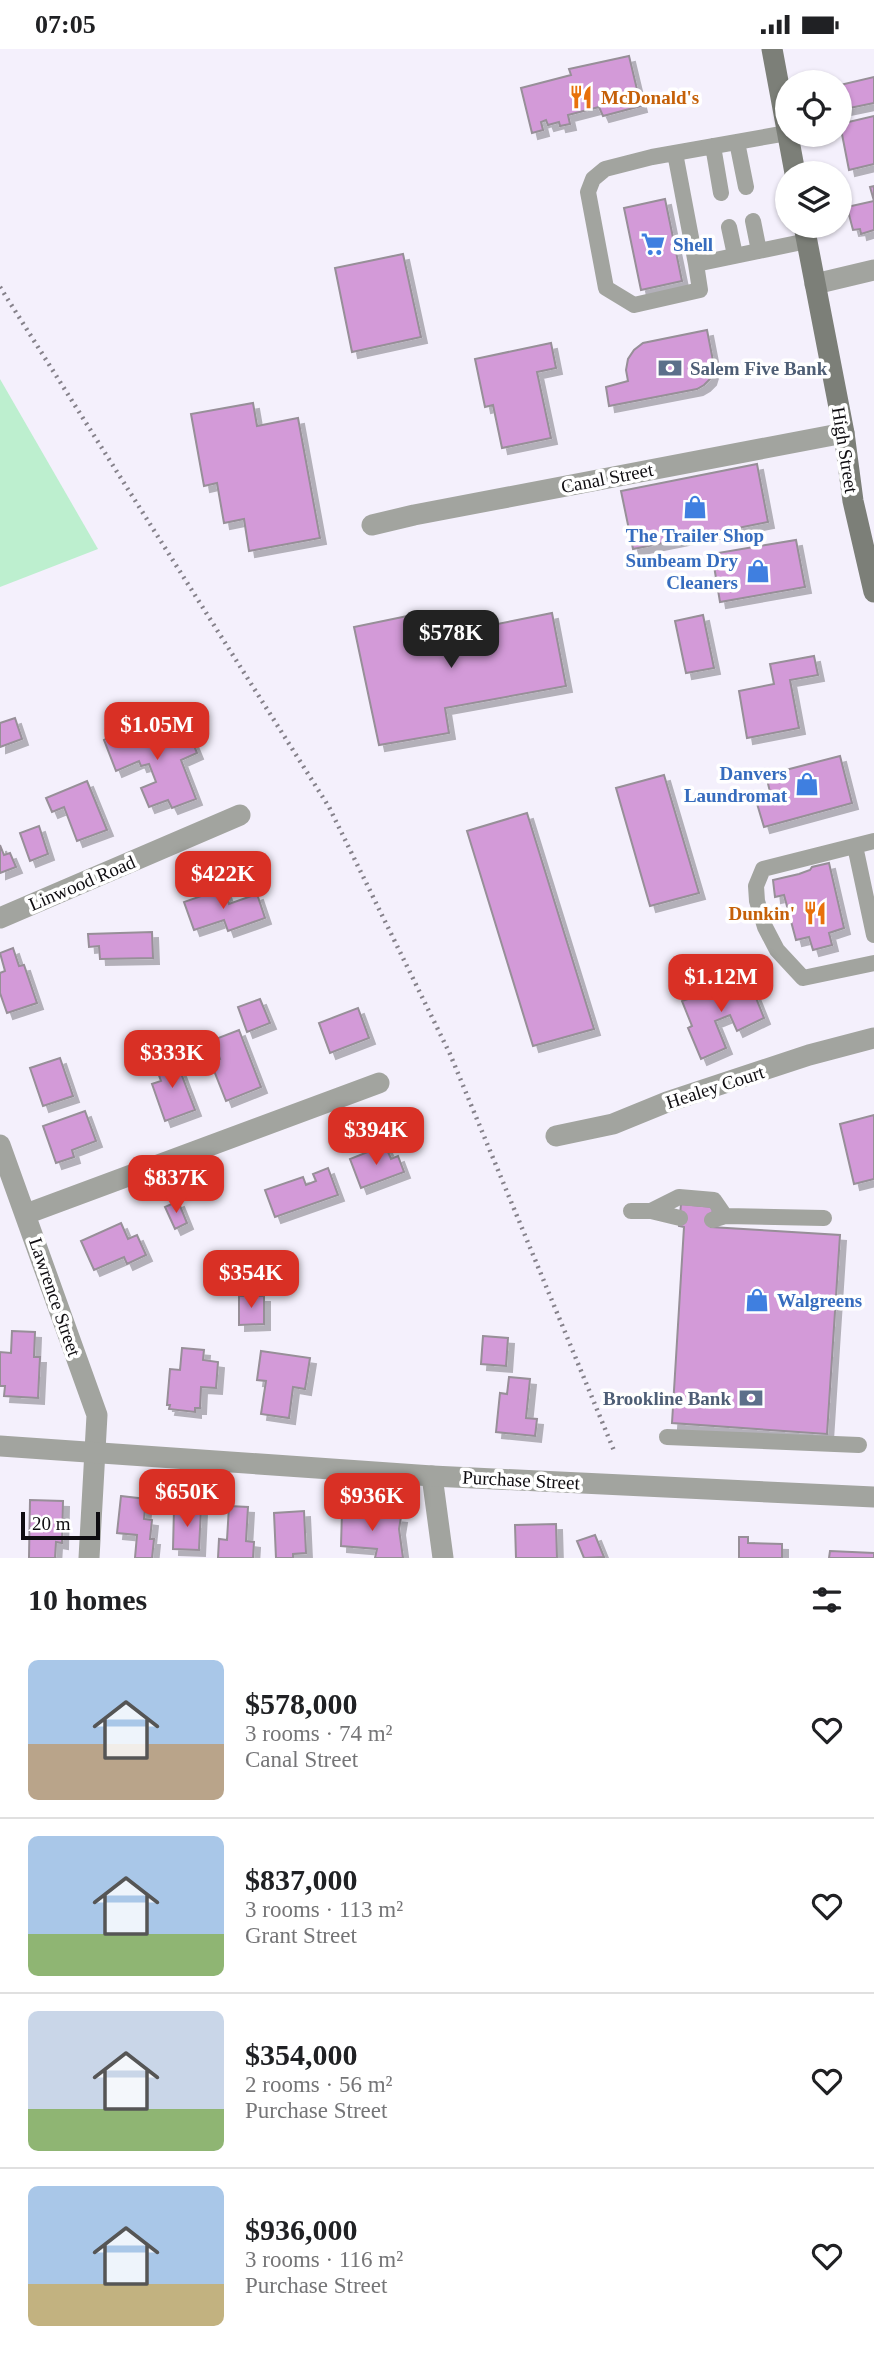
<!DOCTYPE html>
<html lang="en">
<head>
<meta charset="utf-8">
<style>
  :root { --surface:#fff; --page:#f6f6f6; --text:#202124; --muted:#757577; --line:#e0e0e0; --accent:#d93025 }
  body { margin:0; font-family:"Times New Roman",serif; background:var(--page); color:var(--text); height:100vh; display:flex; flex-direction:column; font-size:26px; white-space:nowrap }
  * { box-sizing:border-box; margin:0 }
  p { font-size:23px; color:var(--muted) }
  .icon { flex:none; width:38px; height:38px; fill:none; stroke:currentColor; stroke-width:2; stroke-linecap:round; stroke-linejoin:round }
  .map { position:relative; height:1509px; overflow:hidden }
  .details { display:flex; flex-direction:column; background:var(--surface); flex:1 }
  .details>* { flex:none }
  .buttons { position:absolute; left:775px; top:21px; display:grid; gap:14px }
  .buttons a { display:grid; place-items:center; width:77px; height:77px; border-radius:50%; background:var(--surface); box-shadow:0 2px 5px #0004; font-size:35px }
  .scale { position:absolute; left:21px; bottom:18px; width:79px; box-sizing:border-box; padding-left:7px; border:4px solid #0f0d11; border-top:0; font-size:19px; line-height:24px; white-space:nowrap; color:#0f0d11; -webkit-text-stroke:5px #fff; paint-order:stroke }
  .price { position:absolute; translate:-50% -60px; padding:0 16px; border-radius:14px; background:var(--accent); color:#fff; font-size:23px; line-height:46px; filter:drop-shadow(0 2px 4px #0008) }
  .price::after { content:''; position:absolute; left:50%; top:42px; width:21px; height:16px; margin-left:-10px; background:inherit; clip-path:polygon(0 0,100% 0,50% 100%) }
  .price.on { background:#222; color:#fff }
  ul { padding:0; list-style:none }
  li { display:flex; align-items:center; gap:21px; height:175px; padding:0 28px }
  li+li { border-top:2px solid var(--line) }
  li span { display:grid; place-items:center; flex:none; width:196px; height:140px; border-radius:10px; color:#555 }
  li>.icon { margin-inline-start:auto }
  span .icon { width:84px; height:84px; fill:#fffc; stroke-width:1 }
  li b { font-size:30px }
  h2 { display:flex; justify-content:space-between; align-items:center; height:84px; padding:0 28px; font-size:30px }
  .status { display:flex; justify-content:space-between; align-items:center; height:49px; padding:0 35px; background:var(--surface); direction:ltr }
  .status svg { height:19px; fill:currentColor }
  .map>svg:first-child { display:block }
  .green { fill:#bdefcf }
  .building { fill:#d39ad8; stroke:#978f98; stroke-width:2; filter:url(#shadow) }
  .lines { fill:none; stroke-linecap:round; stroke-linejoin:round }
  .path { stroke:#86828b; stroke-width:4.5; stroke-dasharray:2 5; stroke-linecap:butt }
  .service { stroke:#a2a49f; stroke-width:16 }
  .minor { stroke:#a2a49f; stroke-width:21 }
  .tertiary { stroke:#a2a49f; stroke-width:21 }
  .secondary { stroke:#7c7f78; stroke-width:21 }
  .labels { text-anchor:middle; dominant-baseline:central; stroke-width:7; stroke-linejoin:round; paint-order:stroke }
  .food-label { font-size:19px; font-weight:bold; fill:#c56008; stroke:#fff; text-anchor:start }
  .shop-label { font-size:19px; font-weight:bold; fill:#366cbe; stroke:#fff; text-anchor:start }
  .service-label { font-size:19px; font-weight:bold; fill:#4e5e75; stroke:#fff; text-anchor:start }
  .street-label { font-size:19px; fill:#0f0d11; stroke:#fff }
</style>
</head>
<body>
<div class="status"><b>07:05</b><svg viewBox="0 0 49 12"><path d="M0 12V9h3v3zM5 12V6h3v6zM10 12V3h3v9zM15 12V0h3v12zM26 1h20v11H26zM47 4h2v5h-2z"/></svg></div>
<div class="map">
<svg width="874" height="1509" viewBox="0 0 874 1509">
  <defs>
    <filter id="shadow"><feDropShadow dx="6" dy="6" stdDeviation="0" flood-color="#0004"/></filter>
  </defs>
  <rect width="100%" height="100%" fill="#f4f0fc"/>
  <path class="green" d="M0,330L98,500L0,538Z"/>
  <path class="building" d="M629,7L641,57L603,67L599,58L568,66L570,75L560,77L559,73L548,76L546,71L541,73L543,81L532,84L521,39L571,26L569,20Z
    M874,28V54L840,61V36Z
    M874,67V115L849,121L840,75Z
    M874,137V181L861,185L860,180L853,181L847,158L874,152L870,138Z
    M665,150L682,232L641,241L624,159Z
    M403,205L421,288L352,303L335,219Z
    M707,281L714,317L710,330L704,336L697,340L609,357L606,338L628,332L626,321L628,310L634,301L643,294Z
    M551,294L556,319L537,323L551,389L502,399L493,356L485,358L475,310Z
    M253,354L257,377L298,369L320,489L249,502L244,470L224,474L217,434L204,437L191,365Z
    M757,415L768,473L633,500L621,442Z
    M796,491L805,538L720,553L712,505Z
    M427,563L432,588L552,564L566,637L445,659L449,684L379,696L354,578Z
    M703,566L714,619L686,624L675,572Z
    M814,607L818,626L790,631L799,679L747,689L739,642L774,635L770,615Z
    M15,669L22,690L0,698V674Z
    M183,670L197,704L181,711L196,750L172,759L168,751L149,758L141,739L156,733L149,715L141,717L139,712L116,722L104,691L109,688L106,680L120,675L124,684L130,682L135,696L159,687L162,695L175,689L172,682L169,684L166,677Z
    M840,707L852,754L764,778L755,748L770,743L766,726Z
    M664,726L699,844L650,857L616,739Z
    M87,732L107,781L77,792L64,758L52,763L46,749Z
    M527,764L594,980L533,997L467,782Z
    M39,777L48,805L30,812L20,784Z
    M0,796L4,806L10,804L16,818L0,824Z
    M829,814L844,879L829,884L832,896L813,901L809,888L796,891L784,846L775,848L773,831L799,825L810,821L812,818Z
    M224,839L229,855L257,845L265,869L228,882L224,871L194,881L184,853Z
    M152,883L153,909L100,910L99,897L89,898L88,885Z
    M13,899L19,917L24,916L37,954L7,964L0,944V924L5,922L0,904Z
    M748,929L764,969L737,982L730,966L715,972L726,999L701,1010L688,979L692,977L682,952Z
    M260,950L270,974L247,983L238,958Z
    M358,959L369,989L330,1004L319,974Z
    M239,981L261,1038L226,1052L211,1014L220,1010L213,991Z
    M174,1006L195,1061L165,1072L152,1035L161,1032L154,1013Z
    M60,1009L73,1047L43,1057L30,1019Z
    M85,1062L96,1092L72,1101L74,1108L56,1114L43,1077Z
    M874,1066V1130L854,1135L840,1075Z
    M385,1096L391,1110L398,1107L404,1123L361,1139L350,1110Z
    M328,1119L338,1146L275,1168L265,1141L303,1128L306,1136L316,1132L313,1125Z
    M178,1152L187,1174L175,1180L165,1158Z
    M681,1155L713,1158L711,1178L840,1186L827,1385L672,1374L684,1178L679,1177Z
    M121,1174L128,1190L137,1186L146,1206L127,1215L124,1208L94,1221L81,1192Z
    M239,1247H264V1275L239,1276Z
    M12,1282L35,1283L34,1308H40L38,1349L4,1347L5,1337H0V1303L11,1304Z
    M483,1287L508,1289L506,1317L481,1315Z
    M182,1299L204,1301L203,1311L218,1313L216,1339L201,1338L200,1359H195V1363L169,1360L170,1356H167L170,1320L180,1321Z
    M261,1302L310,1309L305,1340L293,1338L289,1369L261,1365L266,1332L257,1331Z
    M509,1328L530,1330L526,1369L537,1370L535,1387L496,1383L500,1344L507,1345Z
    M121,1447L146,1450L144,1470L152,1471L150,1490H154L152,1509H135L137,1486L117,1484Z
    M30,1451L63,1452L62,1494L56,1493L55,1509H29Z
    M229,1457L248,1458L246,1492L254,1493L253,1509H218L219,1490L227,1491Z
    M174,1459H201L199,1501L173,1500Z
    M304,1462L306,1504L293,1505V1509H276L274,1464Z
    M342,1462L401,1468L399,1480L403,1509H375L377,1500L341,1497Z
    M556,1475L557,1509H516L515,1476Z
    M595,1486L604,1508L584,1509L577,1492Z
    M739,1488H748V1494L782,1495V1509H739Z
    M830,1502L874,1504V1509H829Z"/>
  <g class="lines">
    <path class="path" d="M0,238L329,758L450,1005L615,1404"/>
    <path class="service" d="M787,84L652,108L605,120L593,130L588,143L606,239L634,256L700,241L696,215L807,192
      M737,93L746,138
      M713,97L721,144
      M675,104L696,215
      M753,172L759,202
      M729,178L735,206
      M874,792L763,820L756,837L757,852L765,878L777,901L803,929L874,914
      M855,797L874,886
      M631,1162H651L680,1169
      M651,1162L679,1148L714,1151L725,1167
      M712,1171L725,1167L824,1169
      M667,1388L859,1396"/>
    <path class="minor" d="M815,235L874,221
      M372,476L414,466L844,384
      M0,869L240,766
      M556,1087L613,1075L667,1053L809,1006L874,989
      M0,1096L97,1366L89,1509
      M26,1165L379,1034
      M432,1427L443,1509"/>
    <path class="tertiary" d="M0,1397L432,1427L874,1448"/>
    <path class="secondary" d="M772,0L795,124
      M804,177L844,384L853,452L874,543"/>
  </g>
  <defs>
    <g id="restaurant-bare" transform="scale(1.89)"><path d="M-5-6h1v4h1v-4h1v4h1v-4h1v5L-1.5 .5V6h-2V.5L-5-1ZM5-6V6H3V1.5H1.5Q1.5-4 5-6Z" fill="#e8710a" stroke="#fff" stroke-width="2.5" paint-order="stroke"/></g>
    <g id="supermarket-bare" transform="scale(1.89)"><path d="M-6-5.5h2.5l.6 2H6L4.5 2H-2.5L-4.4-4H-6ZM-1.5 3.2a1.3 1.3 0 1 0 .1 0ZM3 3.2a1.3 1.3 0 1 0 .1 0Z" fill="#3f7fe0" stroke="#fff" stroke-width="2.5" paint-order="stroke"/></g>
    <g id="bank-bare" transform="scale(1.89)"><path d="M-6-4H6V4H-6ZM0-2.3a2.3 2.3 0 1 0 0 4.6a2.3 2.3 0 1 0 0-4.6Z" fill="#5c6f8a" stroke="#fff" stroke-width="2.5" paint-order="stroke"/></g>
    <g id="shop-bare" transform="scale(1.89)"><path d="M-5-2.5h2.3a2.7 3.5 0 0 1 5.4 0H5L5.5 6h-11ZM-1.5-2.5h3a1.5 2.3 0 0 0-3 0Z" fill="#3f7fe0" stroke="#fff" stroke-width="2.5" paint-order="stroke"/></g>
  </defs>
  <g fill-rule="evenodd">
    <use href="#restaurant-bare" x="581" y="48"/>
    <use href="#supermarket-bare" x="653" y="195"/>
    <use href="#bank-bare" x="670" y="319"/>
    <use href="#shop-bare" x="695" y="458"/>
    <use href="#shop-bare" x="758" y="522"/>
    <use href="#shop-bare" x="807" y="735"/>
    <use href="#restaurant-bare" x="815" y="864"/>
    <use href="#shop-bare" x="757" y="1251"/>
    <use href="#bank-bare" x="751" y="1349"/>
  </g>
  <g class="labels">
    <g class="food-label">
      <text x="601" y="48">McDonald's</text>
      <text x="795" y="864" text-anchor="end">Dunkin'</text>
    </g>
    <g class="shop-label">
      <text x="673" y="195">Shell</text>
      <text x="695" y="486" text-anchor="middle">The Trailer Shop</text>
      <text x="738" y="511" text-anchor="end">Sunbeam Dry<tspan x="738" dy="22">Cleaners</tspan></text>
      <text x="787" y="724" text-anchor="end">Danvers<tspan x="787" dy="22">Laundromat</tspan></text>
      <text x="777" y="1251">Walgreens</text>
    </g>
    <g class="service-label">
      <text x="690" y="319">Salem Five Bank</text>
      <text x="731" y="1349" text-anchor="end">Brookline Bank</text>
    </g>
    <g class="street-label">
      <text transform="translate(845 401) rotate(81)">High Street</text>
      <text transform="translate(607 429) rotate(-11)">Canal Street</text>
      <text transform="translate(82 834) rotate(-23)">Linwood Road</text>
      <text transform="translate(715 1038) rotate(-18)">Healey Court</text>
      <text transform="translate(55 1248) rotate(71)">Lawrence Street</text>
      <text transform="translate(521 1431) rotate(3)">Purchase Street</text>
    </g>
  </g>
</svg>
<div class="buttons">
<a><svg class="icon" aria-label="locate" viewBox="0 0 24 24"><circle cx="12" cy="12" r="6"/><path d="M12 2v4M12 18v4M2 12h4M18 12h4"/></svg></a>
<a><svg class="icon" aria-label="layers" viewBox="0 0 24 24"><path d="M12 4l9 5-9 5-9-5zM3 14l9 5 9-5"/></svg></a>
</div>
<div class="scale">20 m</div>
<b class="price on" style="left:451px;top:621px">$578K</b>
<b class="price" style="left:157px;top:713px">$1.05M</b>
<b class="price" style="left:223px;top:862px">$422K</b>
<b class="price" style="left:721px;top:965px">$1.12M</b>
<b class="price" style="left:172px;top:1041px">$333K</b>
<b class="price" style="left:376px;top:1118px">$394K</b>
<b class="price" style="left:176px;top:1166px">$837K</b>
<b class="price" style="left:251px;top:1261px">$354K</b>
<b class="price" style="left:187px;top:1480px">$650K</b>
<b class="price" style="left:372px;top:1484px">$936K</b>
</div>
<section class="details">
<h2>10 homes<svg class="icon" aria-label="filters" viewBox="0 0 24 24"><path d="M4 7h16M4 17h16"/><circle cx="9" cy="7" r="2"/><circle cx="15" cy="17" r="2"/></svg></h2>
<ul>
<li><span style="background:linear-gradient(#a9c7e8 60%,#b9a48a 0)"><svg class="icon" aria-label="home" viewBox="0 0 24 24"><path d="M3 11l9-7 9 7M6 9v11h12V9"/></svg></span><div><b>$578,000</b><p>3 rooms · 74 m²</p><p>Canal Street</p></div><svg class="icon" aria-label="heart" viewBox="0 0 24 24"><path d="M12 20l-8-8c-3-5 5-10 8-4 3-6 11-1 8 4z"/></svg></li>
<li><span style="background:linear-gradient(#a9c7e8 70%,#8fb573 0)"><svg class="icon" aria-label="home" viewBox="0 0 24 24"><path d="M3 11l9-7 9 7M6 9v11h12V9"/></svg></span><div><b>$837,000</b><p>3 rooms · 113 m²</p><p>Grant Street</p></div><svg class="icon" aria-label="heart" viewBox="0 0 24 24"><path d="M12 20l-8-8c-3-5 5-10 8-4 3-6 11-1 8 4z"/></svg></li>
<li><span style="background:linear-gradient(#c9d6e8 70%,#8fb573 0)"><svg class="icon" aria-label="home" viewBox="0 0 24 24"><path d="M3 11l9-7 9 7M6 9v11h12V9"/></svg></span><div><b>$354,000</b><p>2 rooms · 56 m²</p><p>Purchase Street</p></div><svg class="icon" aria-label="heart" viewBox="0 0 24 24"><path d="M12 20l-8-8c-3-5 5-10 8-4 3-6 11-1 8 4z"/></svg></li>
<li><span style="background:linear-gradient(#a9c7e8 70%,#c2b280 0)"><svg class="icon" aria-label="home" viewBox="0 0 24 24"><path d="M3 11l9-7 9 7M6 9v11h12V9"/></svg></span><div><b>$936,000</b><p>3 rooms · 116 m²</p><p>Purchase Street</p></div><svg class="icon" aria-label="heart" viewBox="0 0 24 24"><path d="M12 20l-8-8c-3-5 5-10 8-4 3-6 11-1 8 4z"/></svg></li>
</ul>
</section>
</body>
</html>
